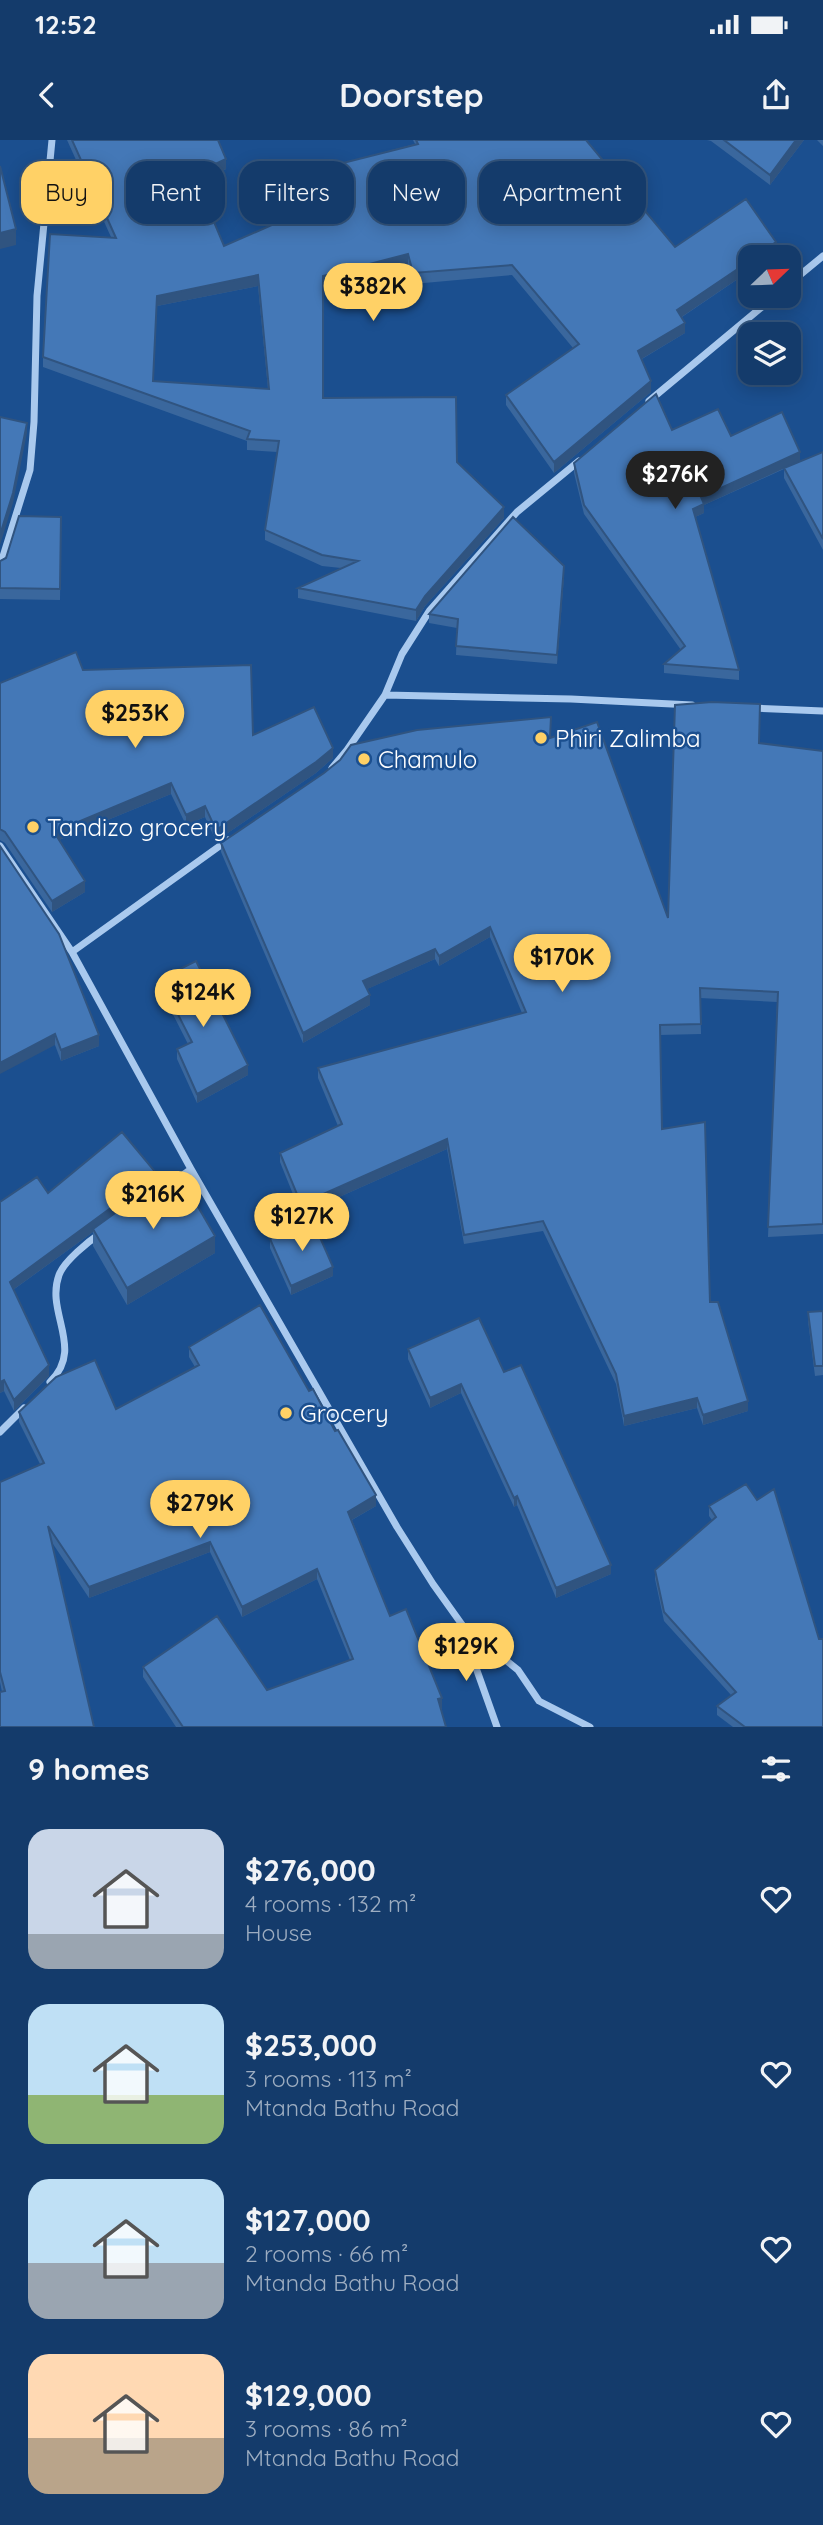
<!DOCTYPE html>
<html lang="en">
<head>
<meta charset="utf-8">
<style>
  :root { --surface:#143b6b; --page:#1d4271; --text:#f1f3f6; --muted:#9dadc1; --line:#33557e; --accent:#ffd166 }
  body { margin:0; font-family:Quicksand,sans-serif; background:var(--page); color:var(--text); height:100vh; display:flex; flex-direction:column; font-size:26px; white-space:nowrap }
  * { box-sizing:border-box; margin:0 }
  p { font-size:23px; color:var(--muted) }
  .icon { flex:none; width:38px; height:38px; fill:none; stroke:currentColor; stroke-width:2; stroke-linecap:round; stroke-linejoin:round }
  .map { position:relative; height:1587px; overflow:hidden }
  .drawer { display:flex; flex-direction:column; background:var(--surface); flex:1 }
  .drawer>* { flex:none }
  .banner { position:absolute; left:21px; top:21px; width:782px; height:63px; display:flex; gap:14px }
  .needle { width:46px; rotate:67deg }
  .tools { position:absolute; left:738px; top:105px; display:grid; gap:14px }
  .tools a { display:grid; place-items:center; width:63px; height:63px; border-radius:14px; background:var(--surface); box-shadow:0 4px 18px #0003,0 0 0 2px var(--line); font-size:35px }
  .price { position:absolute; translate:-50% -60px; padding:0 16px; border-radius:24px; background:var(--accent); color:#111; font-size:23px; line-height:46px; filter:drop-shadow(0 2px 4px #0008) }
  .price::after { content:''; position:absolute; left:50%; top:42px; width:21px; height:16px; margin-left:-10px; background:inherit; clip-path:polygon(0 0,100% 0,50% 100%) }
  .price.active { background:#222; color:#fff }
  ul { padding:0; list-style:none }
  li { display:flex; align-items:center; gap:21px; height:175px; padding:0 28px }
  li span { display:grid; place-items:center; flex:none; width:196px; height:140px; border-radius:21px; color:#555 }
  li>.icon { margin-inline-start:auto }
  span .icon { width:84px; height:84px; fill:#fffc; stroke-width:1 }
  li b { font-size:30px }
  h2 { display:flex; justify-content:space-between; align-items:center; height:84px; padding:0 28px; font-size:30px }
  .chip { padding:0 24px; border-radius:21px; background:var(--surface); box-shadow:0 4px 18px #0003,0 0 0 2px var(--line); font-size:24px; line-height:63px }
  .chip.active { background:var(--accent); color:#111 }
  .status { display:flex; justify-content:space-between; align-items:center; height:49px; padding:0 35px; background:var(--surface); direction:ltr }
  .status svg { height:19px; fill:currentColor }
  header { display:flex; justify-content:space-between; align-items:center; height:91px; padding:0 28px; background:var(--surface); font-size:32px; font-weight:700 }
  .map>svg:first-child { display:block }
  .lines { fill:none; stroke-linecap:round; stroke-linejoin:round }
  .minor { stroke:#a9c9ee; stroke-width:7 }
  .wall { fill:#3a679d; fill-rule:evenodd }
  .shaded-wall { fill:#305480 }
  .building { fill:#4478b7; stroke:#305480; stroke-width:2; fill-rule:evenodd }
  .poi-dot { fill:#ffd166; stroke:#1b4f8f; stroke-width:2.5 }
  .labels { text-anchor:middle; dominant-baseline:central; stroke-width:5; stroke-linejoin:round; paint-order:stroke }
  .poi-label { font-size:24px; fill:#fff; stroke:#1b4f8f; text-anchor:start }
</style>
</head>
<body>
<div class="status"><b>12:52</b><svg viewBox="0 0 49 12"><path d="M0 12V9h3v3zM5 12V6h3v6zM10 12V3h3v9zM15 12V0h3v12zM26 1h20v11H26zM47 4h2v5h-2z"/></svg></div>
<header><svg class="icon" aria-label="back" viewBox="0 0 24 24"><path d="M15 5l-7 7 7 7"/></svg>Doorstep<svg class="icon" aria-label="share" viewBox="0 0 24 24"><path d="M12 15V3M7 8l5-5 5 5M5 13v7h14v-7"/></svg></header>
<div class="map">
<svg width="823" height="1587" viewBox="0 0 823 1587">
  <rect width="100%" height="100%" fill="#1b4f8f"/>
  <g class="lines">
    <path class="minor" d="M789,144L823,116
      M649,261L775,156
      M0,426L30,330L34,282L37,156L52,0
      M385,555L571,559L692,565
      M753,568L823,571
      M332,628L347,610L385,555L402,514L430,470L517,372L579,321
      M0,706L72,812L191,1029L397,1387L433,1444L463,1486L518,1530L539,1561L590,1587
      M72,812L228,700
      M165,1048L191,1029
      M50,1242C85,1208 45,1173 59,1135C64,1121 89,1101 101,1093
      M0,1292L24,1268
      M490,1506L475,1525L497,1587"/>
  </g>
  <path class="wall" d="M67,0H218L226,29L197,43L224,106L329,60L323,38V28L415,4L413,0H586L675,107L776,113L682,177L685,193L642,219L651,252L554,333L506,265V255L573,208L512,135L413,144L408,124L323,146V258L457,322L504,378L425,466L416,481L298,458V448L341,428L322,426L265,400V390L277,312L247,310V301L43,227V217L111,97ZM258,146L268,249L153,241L157,166Z
    M707,0H804L770,45L711,1Z
    M817,0H823V6Z
    M672,290L731,296L800,321L823,312V410L784,338V329L704,365V373L695,377L739,530V540L664,533V524L681,510L584,374L574,333V323Z
    M61,377L60,460L0,459V421Z
    M564,436L557,524L456,515L457,488L429,483V474Z
    M83,530L253,595L333,618L316,633L216,701L205,677L186,685L171,654L59,700L85,752L52,772L5,703L0,700V543Z
    M551,587V598L668,778L760,603L823,611V1094L768,1097L777,862L700,858L701,894L660,895L662,989L710,1162L748,1271L703,1285L697,1268L624,1286L616,1244L543,1091L464,1104L447,1009L301,1074L280,1022V1013L338,986L318,938V928L522,873L490,797L439,826L435,819L367,849L370,865L303,903L221,712V703Z
    M0,706L99,906L61,921L55,905Z
    M160,839L248,935L197,963L177,919V909L188,904L160,849Z
    M157,1043L215,1113L127,1165L93,1106V1092L13,1150L49,1236L14,1271L4,1251L0,1253V1062L48,1053Z
    M270,1099L333,1136L291,1155L270,1108Z
    M823,1171V1235L815,1236L808,1181V1172Z
    M189,1207L309,1251L335,1291L376,1366L352,1380L390,1476L442,1568L441,1569L446,1587H176L143,1537V1527L267,1550L350,1520L317,1439L242,1477L210,1412L89,1458L51,1401L94,1587L2,1552L0,1542V1342L40,1324L19,1282V1272L116,1269L195,1227L189,1217Z
    M408,1209L504,1232L611,1434L556,1458L517,1365L514,1367L461,1253L430,1268L408,1219Z
    M746,1344L823,1587H733L717,1575V1566L731,1555L664,1481L655,1439V1430L712,1380L709,1376V1366Z"/>
  <path class="shaded-wall" d="M796,0H804L770,45V35Z
    M226,19V29L194,45V34Z
    M16,89V105L0,109V93Z
    M776,102V113L770,117H754Z
    M408,114V124L323,146V136Z
    M751,120V130L677,180V170Z
    M258,135V146L157,166L153,252L157,156Z
    M685,183V193L638,221V211Z
    M651,241V252L554,333V322Z
    M27,283V293L13,363L0,405V395Z
    M800,312V321L704,365V373L693,378V369L701,357Z
    M504,367V378L425,466L416,481V470L425,456Z
    M564,426V436L557,524V515Z
    M333,608V618L316,633L216,701V690Z
    M171,643V654L54,702V692Z
    M205,666V677L186,685V675Z
    M85,741V752L52,772V761Z
    M490,787V797L439,826V816Z
    M435,809V819L363,851V841Z
    M370,855V865L303,903V893Z
    M55,894V905L0,934V923Z
    M99,895V906L61,921V910Z
    M248,925V935L197,963V954Z
    M447,999V1009L301,1074V1064Z
    M157,1034V1044L93,1089V1092L10,1152V1142Z
    M215,1096V1113L127,1165V1148Z
    M333,1127V1136L291,1155V1146Z
    M49,1225V1236L14,1271V1260Z
    M4,1240V1251L0,1253V1242Z
    M461,1244V1253L430,1268V1258Z
    M697,1258V1268L624,1286V1276Z
    M748,1261V1271L703,1285V1275Z
    M376,1355V1366L348,1382V1372Z
    M517,1356V1365L514,1367V1358Z
    M210,1402V1412L89,1458V1447Z
    M611,1425V1434L556,1458V1448Z
    M317,1429V1439L242,1477V1467Z
    M442,1558V1568L438,1570V1559Z"/>
  <path class="building" d="M72,0H218L226,19L194,34L224,106L331,59L323,28L418,4L416,0H586L675,107L746,59L776,102L754,117H751V120L677,170L685,183L638,211L651,241L554,322L506,255L579,204L512,125L413,133L408,114L323,136V258L456,257L457,322L504,367L425,456L416,470L298,448L358,421L322,415L265,390L279,301L247,299L250,291L43,217L50,94L116,98ZM258,135L269,249L153,241L157,156Z
    M724,0H796L770,35Z
    M0,26L16,89L0,93Z
    M656,254L672,290L718,269L731,296L782,272L800,312L701,357L704,364L693,369L739,530L664,524L685,506L584,365L574,323Z
    M0,277L27,283L13,353L0,395Z
    M823,312V399L784,328Z
    M19,376L61,377L60,449L0,448V421L6,418Z
    M513,377L564,426L557,515L456,506L458,479L429,474Z
    M76,512L83,530L251,525L253,595L314,567L333,608L316,622L216,690L205,666L186,675L171,643L54,692L85,741L52,761L5,692L0,689V543Z
    M712,562L760,564L759,603L823,611V1084L768,1087L778,852L700,848L701,884L660,885L662,989L705,982L710,1162H718L748,1261L703,1275L697,1258L624,1276L616,1234L543,1081L464,1095L447,999L301,1064L280,1013L342,984L318,928L526,872L490,787L439,816L435,809L363,841L370,855L303,893L221,703L324,633L340,620L351,605L417,590L551,577L550,598L597,582L668,778L675,565Z
    M0,706L59,794L99,895L61,910L55,894L0,923Z
    M196,821L248,925L197,954L177,909L192,902L160,839Z
    M122,992L157,1034L10,1142L49,1225L14,1260L4,1240L0,1242V1062L37,1037L48,1053Z
    M165,1037L174,1047L183,1041L215,1096L127,1148L93,1089Z
    M312,1079L333,1127L291,1146L270,1099Z
    M260,1165L309,1251L313,1249L335,1291L338,1290L376,1355L348,1372L390,1476L406,1469L442,1558L438,1559L446,1587H183L143,1527L217,1476L267,1550L353,1519L317,1429L242,1467L210,1402L89,1447L48,1386L94,1587H0V1552L5,1551L0,1532V1342L44,1323L19,1272L56,1237L95,1220L116,1269L199,1225L189,1207Z
    M823,1171V1226H815L808,1172Z
    M479,1178L504,1232L521,1225L611,1425L556,1448L517,1356L514,1358L461,1244L430,1258L408,1209Z
    M746,1344L757,1360L774,1349L819,1499H823V1587H745L717,1566L736,1552L664,1472L655,1430L716,1377L709,1366Z"/>
  <g class="poi-dot">
    <circle cx="541" cy="598" r="7"/>
    <circle cx="364" cy="619" r="7"/>
    <circle cx="33" cy="687" r="7"/>
    <circle cx="286" cy="1273" r="7"/>
  </g>
  <g class="labels">
    <g class="poi-label">
      <text x="555" y="598">Phiri Zalimba</text>
      <text x="378" y="619">Chamulo</text>
      <text x="47" y="687">Tandizo grocery</text>
      <text x="300" y="1273">Grocery</text>
    </g>
  </g>
</svg>
<div class="tools">
<a><svg class="needle" viewBox="-14 -14 28 28"><path d="M0-13l5 13h-10z" fill="#e53935"/><path d="M0 13l5-13h-10z" fill="#9dadc1"/></svg></a>
<a><svg class="icon" aria-label="layers" viewBox="0 0 24 24"><path d="M12 4l9 5-9 5-9-5zM3 14l9 5 9-5"/></svg></a>
</div>
<b class="price" style="left:373px;top:183px">$382K</b>
<b class="price active" style="left:675px;top:371px">$276K</b>
<b class="price" style="left:135px;top:610px">$253K</b>
<b class="price" style="left:562px;top:854px">$170K</b>
<b class="price" style="left:203px;top:889px">$124K</b>
<b class="price" style="left:153px;top:1091px">$216K</b>
<b class="price" style="left:302px;top:1113px">$127K</b>
<b class="price" style="left:200px;top:1400px">$279K</b>
<b class="price" style="left:466px;top:1543px">$129K</b>
<div class="banner">
<a class="chip active">Buy</a>
<a class="chip">Rent</a>
<a class="chip">Filters</a>
<a class="chip">New</a>
<a class="chip">Apartment</a>
</div>
</div>
<section class="drawer">
<h2>9 homes<svg class="icon" aria-label="filters" viewBox="0 0 24 24"><path d="M4 7h16M4 17h16"/><circle cx="9" cy="7" r="2"/><circle cx="15" cy="17" r="2"/></svg></h2>
<ul>
<li><span style="background:linear-gradient(#c9d6e8 75%,#9aa5b1 0)"><svg class="icon" aria-label="home" viewBox="0 0 24 24"><path d="M3 11l9-7 9 7M6 9v11h12V9"/></svg></span><div><b>$276,000</b><p>4 rooms · 132 m²</p><p>House</p></div><svg class="icon" aria-label="heart" viewBox="0 0 24 24"><path d="M12 20l-8-8c-3-5 5-10 8-4 3-6 11-1 8 4z"/></svg></li>
<li><span style="background:linear-gradient(#bfe0f5 65%,#8fb573 0)"><svg class="icon" aria-label="home" viewBox="0 0 24 24"><path d="M3 11l9-7 9 7M6 9v11h12V9"/></svg></span><div><b>$253,000</b><p>3 rooms · 113 m²</p><p>Mtanda Bathu Road</p></div><svg class="icon" aria-label="heart" viewBox="0 0 24 24"><path d="M12 20l-8-8c-3-5 5-10 8-4 3-6 11-1 8 4z"/></svg></li>
<li><span style="background:linear-gradient(#bfe0f5 60%,#9aa5b1 0)"><svg class="icon" aria-label="home" viewBox="0 0 24 24"><path d="M3 11l9-7 9 7M6 9v11h12V9"/></svg></span><div><b>$127,000</b><p>2 rooms · 66 m²</p><p>Mtanda Bathu Road</p></div><svg class="icon" aria-label="heart" viewBox="0 0 24 24"><path d="M12 20l-8-8c-3-5 5-10 8-4 3-6 11-1 8 4z"/></svg></li>
<li><span style="background:linear-gradient(#ffd9b3 60%,#b9a48a 0)"><svg class="icon" aria-label="home" viewBox="0 0 24 24"><path d="M3 11l9-7 9 7M6 9v11h12V9"/></svg></span><div><b>$129,000</b><p>3 rooms · 86 m²</p><p>Mtanda Bathu Road</p></div><svg class="icon" aria-label="heart" viewBox="0 0 24 24"><path d="M12 20l-8-8c-3-5 5-10 8-4 3-6 11-1 8 4z"/></svg></li>
</ul>
</section>
</body>
</html>
